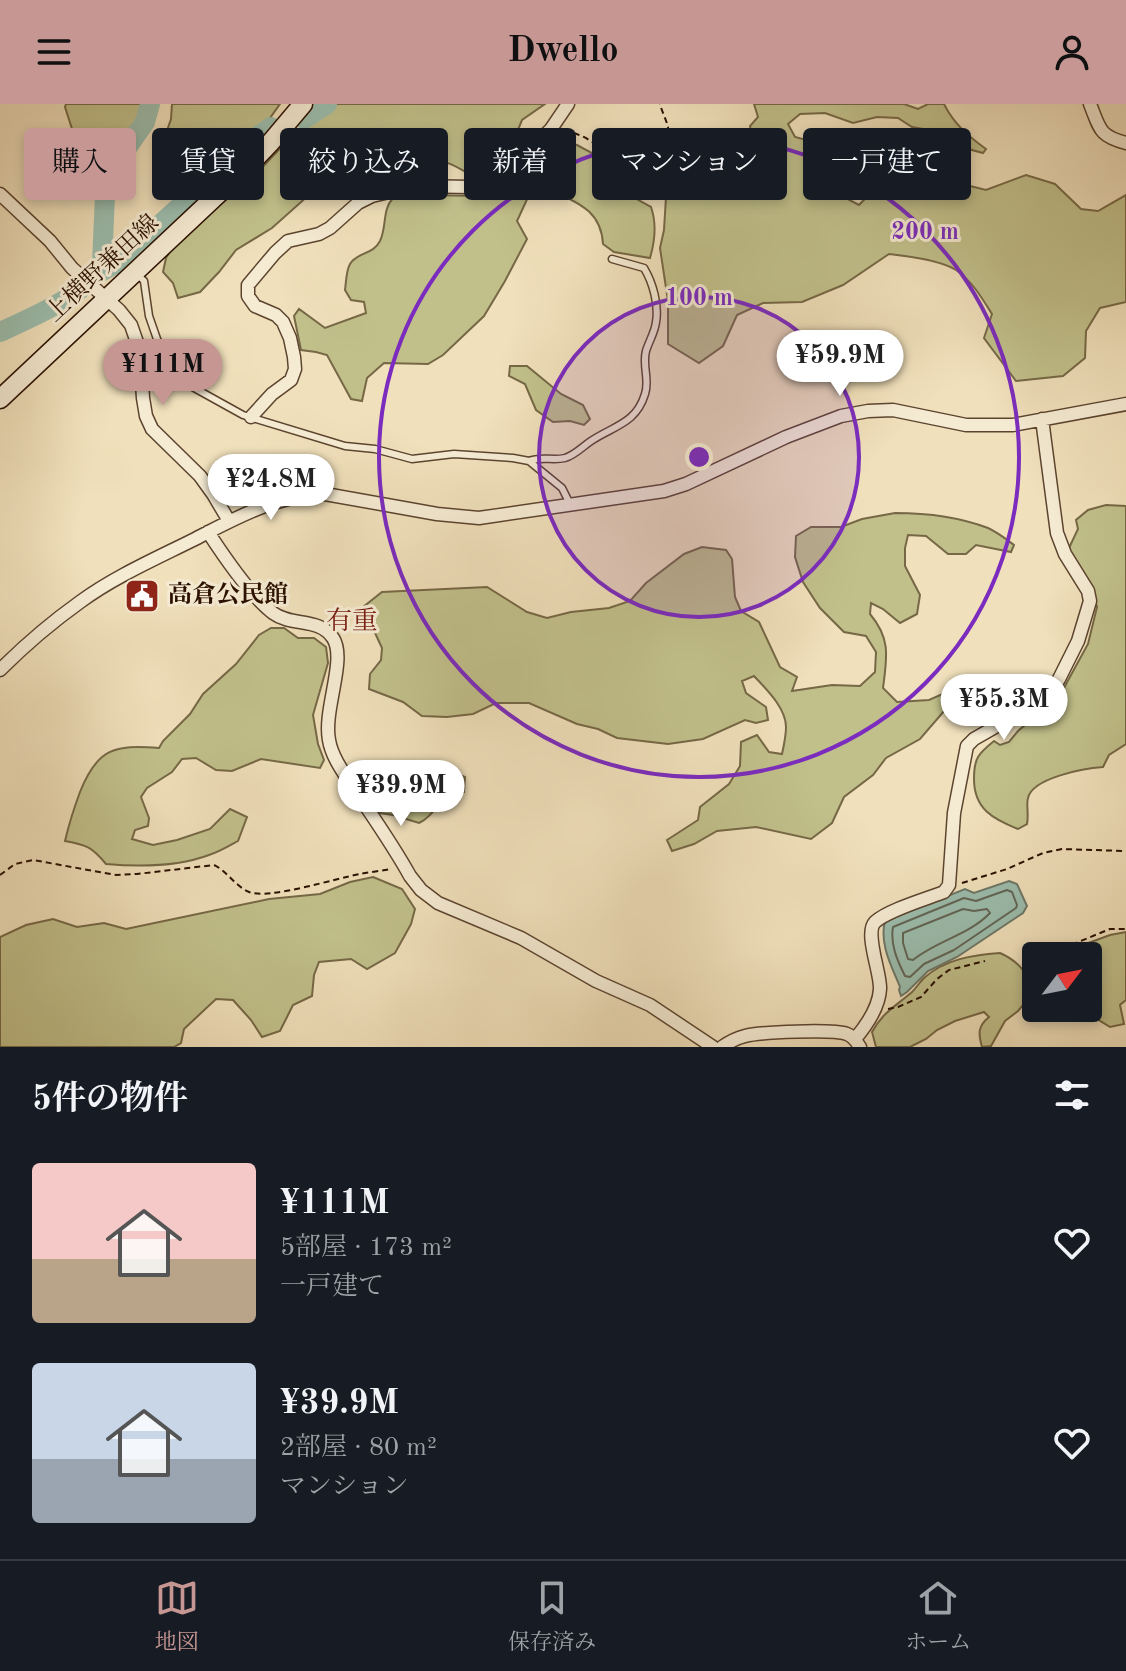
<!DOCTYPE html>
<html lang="ja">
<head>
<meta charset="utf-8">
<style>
  :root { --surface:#171b24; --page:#242831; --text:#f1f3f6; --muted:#9ea1a6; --line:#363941; --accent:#c59692 }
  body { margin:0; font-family:"Old Standard TT","Noto Serif JP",serif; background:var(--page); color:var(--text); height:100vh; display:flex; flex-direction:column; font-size:30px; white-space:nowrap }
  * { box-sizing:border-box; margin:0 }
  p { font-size:26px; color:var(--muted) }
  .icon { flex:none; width:44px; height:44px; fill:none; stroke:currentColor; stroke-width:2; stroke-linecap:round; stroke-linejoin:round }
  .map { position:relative; height:943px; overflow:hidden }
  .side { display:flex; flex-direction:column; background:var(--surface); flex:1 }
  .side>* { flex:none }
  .top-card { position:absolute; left:24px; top:24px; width:1078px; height:72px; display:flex; gap:16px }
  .needle { width:52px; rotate:58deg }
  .fabs { position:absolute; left:1022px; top:838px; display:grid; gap:16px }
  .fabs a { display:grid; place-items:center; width:80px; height:80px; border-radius:8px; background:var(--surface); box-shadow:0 4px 12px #0003; font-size:40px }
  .price { position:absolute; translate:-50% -68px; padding:0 18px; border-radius:28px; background:#fff; color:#222; font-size:26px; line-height:52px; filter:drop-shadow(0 2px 4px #0008) }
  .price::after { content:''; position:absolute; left:50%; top:48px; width:24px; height:18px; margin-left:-12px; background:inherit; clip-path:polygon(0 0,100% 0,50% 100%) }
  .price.on { background:var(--accent); color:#111 }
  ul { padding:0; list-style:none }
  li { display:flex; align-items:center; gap:24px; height:200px; padding:0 32px }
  li span { display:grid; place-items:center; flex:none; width:224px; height:160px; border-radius:8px; color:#555 }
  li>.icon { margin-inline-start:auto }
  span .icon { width:96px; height:96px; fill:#fffc; stroke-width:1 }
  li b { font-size:34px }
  h2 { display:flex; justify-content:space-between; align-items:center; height:96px; padding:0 32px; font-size:34px }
  .tag { padding:0 28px; border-radius:8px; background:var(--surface); box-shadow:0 4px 12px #0003; font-size:28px; line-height:72px }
  .tag.on { background:var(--accent); color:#111 }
  header { display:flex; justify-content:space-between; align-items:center; height:104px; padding:0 32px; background:var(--accent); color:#111; font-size:36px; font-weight:700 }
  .tab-bar { display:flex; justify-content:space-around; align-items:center; height:112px; border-top:2px solid var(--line); background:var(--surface); font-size:22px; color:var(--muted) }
  .tab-bar a { display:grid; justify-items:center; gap:4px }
  .tab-bar .on { color:var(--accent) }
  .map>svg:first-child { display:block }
  .green { fill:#c1c08b; stroke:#766846; stroke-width:2 }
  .water { fill:#9bbdad; stroke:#6e7868; stroke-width:2 }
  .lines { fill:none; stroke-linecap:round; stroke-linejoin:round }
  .shore { stroke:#636656; stroke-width:2 }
  .river { stroke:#9bbdad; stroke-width:20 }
  .service-casing { stroke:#5c442f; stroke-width:9 }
  .minor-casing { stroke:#5c442f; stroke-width:15 }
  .secondary-casing { stroke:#2b1000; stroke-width:21 }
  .path { stroke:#2b1000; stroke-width:2; stroke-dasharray:6 4; stroke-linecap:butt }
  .service { stroke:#f5ebd3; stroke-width:6 }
  .minor { stroke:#f5ebd3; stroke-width:12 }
  .secondary { stroke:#f5ebd3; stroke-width:18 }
  .ring { fill:none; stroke:#7b2cbf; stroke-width:4 }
  .labels { text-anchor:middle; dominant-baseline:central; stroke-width:6; stroke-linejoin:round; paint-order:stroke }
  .street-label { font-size:24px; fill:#2b1000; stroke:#f5ebd3 }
  .poi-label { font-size:24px; font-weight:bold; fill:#2b1000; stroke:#f5ebd3; text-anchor:start }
  .neighbourhood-label { font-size:26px; fill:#7a1f14; stroke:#f5ebd3 }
  .centre { fill:#7b2cbf; stroke:#f5ebd3; stroke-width:4 }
  .ring-label { font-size:24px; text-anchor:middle; font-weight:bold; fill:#7b2cbf; stroke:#f5ebd3; stroke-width:6; stroke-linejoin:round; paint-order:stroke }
</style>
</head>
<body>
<header><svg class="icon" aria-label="menu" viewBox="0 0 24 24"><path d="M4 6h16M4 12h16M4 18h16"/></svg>Dwello<svg class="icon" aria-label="person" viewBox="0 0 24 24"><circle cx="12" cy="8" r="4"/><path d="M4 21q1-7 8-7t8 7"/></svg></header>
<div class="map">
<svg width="1126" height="943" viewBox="0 0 1126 943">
  <rect width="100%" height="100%" fill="#f0e0bb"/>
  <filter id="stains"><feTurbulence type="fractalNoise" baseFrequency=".0025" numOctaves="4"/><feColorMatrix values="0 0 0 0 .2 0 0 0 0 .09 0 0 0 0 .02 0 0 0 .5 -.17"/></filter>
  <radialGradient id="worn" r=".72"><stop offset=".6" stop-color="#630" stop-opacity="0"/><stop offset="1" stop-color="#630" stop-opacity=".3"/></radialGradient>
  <path class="green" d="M66,0H145L135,22L112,55L73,85L63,73L73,28L65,3Z
    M172,0H280L270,14L196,69L162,75L153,67L171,15Z
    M334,0H545L522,16L508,50L494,59L466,68C451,60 443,54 426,59L414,46L400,44L358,61L310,90L272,124L236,146L219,168L200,188L178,194L173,179L163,168L166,154L177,137L253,73L290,34L320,13Z
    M754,0H904L918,5L928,0H944C954,20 968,32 986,45L983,49L961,43L945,29L912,23L898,14L877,13L853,19L825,9L800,10L788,20L795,33L814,38L819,66L834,88L859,101L881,78L900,71L934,73L986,86L1026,71L1055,80L1081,105L1098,107L1126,91V198L1100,204L1086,227L1085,254L1063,272L1016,277L984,234L992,210C982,194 972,177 956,166C940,156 908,152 889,150L843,181L802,198L763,199L737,211L723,242L699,259L668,240V197L660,144L664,126L666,93L684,74L705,71L740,61L754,48L750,22L758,13Z
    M561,38L577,41L592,49L610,65L633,93L651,103C657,120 655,137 650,154L614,148L603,140C601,104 574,98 546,83L529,91L517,117L527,135L505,177L484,212L443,251L428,260L384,259L367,274L362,297L351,295L327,251L316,248L301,246L294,212L299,205L325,224L366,209L364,198L351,196L345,186C346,179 346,167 350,160C357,148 373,151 380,137C387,122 382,106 393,94L420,91L484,92L506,82L517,62L536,46Z
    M510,262H527L561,290L583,301L590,315L584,321L570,317L553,318L536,306L525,280L509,272Z
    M1106,401L1126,402V640L1109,651L1103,663C1085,664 1032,674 1028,694C1026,700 1029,711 1027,720L1018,725C993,715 974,705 974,675C974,654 978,650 994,637L1000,641L1009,638L1018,627L1060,591L1088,540L1097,503L1093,489L1071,454L1069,444L1078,425L1076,416L1088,406Z
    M895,409C925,409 959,413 988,424C997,428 1006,435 1014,441L1011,448L976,441L966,450H948L926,432L908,431L905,444V462L920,491L917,510L900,519L883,505L871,499L870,510C891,535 887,553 883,584L897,598L929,596L947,588L945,606L920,635L886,654L873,671L844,693L832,719L811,735L756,723L717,727L694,740L672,747L667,736L698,716L700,703L729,680L740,662L741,638L757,631L769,648L782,650C784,641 786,632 786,623C786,604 766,585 754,572L742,577L746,589L766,603L768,616L756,619L745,616L703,635L668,640L617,634L598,625L577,620L529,599H496L473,610L447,613L422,612L403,598L369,585L370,570L381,556L382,544L363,503L382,488L487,483L527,508L547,514L571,508L609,504L630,497L646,479L684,450L702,443L726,446L732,455L735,493L741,507L759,518L780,563L797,573L792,587L832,581L860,582L875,568L876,548L866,532L844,528L820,504L803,478L795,453L796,432L811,423H841L862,415Z
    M271,524H284L298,534H314L326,543L328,559L313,611L318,640L324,656L320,664L261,655L232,667L216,666L196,654L182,655L172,668L147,684L141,693L149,714L148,722L135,726L132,735L153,741L177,736L210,725L230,705L247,713L238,737C229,742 219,748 209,751C177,763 140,763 106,760C92,743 87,741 65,737C69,720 74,704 80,688C97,645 114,640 159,644L163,637L190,610L203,590L236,560L259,531Z
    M454,668L465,673L464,688L448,689C437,700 432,713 419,719L393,711L380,709L360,682L366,674L387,680H405L415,687L423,686L435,676Z
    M373,773L402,785L415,805L411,820L395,849L367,865L351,855L319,858L314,871L312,892L293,901L280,927L262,933L251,916L233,896L216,895L184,925L181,939L174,943H0V833L26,821L53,815L77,823L104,819L126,825L269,795L320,790L350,778Z
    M1126,828V896L1120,901L1124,920L1110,923L1084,907L1083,904H1088V852H1062L1066,847L1110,831Z
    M1000,849C1016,856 1025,866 1033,882L1029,894L1018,907L1005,917L991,942L982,943C978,929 978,922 989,913L984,908L955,917L937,926L926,935L910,943H876L872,928C883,908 896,902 912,888C916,884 920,878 924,874C945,855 973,851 1000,849Z"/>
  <path class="water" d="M1009,777L1017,780L1027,802L1023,809L957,853L928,867L907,888L901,892L899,886L900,883C892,863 879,840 885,817L965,785L974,789Z"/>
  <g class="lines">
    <path class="shore" d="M1007,786L1012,788L1017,801L1016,804L954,846L924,860L910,873L905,872C897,856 890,840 893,823L964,794L976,797Z
      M963,805L974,807L987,805L990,809C969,831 936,837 913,856L908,855L903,839V829Z"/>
    <path class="river" d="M304,15L327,0
      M99,169L115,160L131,147L254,35L271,23
      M0,228C28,215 91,189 102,160L105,91L115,61L145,18L150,0"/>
    <g class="service-casing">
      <path id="service" d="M137,170L144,177L149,212L157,235L169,259L187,280L243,311L345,342L375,345L412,355L454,350L513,354L529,357L562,384L570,400
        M529,357C541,352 553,357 565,354C575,351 582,343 591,337C613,322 636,320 645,290C650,276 642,262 646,247C649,237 655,228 656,218C659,201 653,179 644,164L612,155"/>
    </g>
    <g class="minor-casing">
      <path id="minor" d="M1090,0C1100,25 1099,32 1126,39
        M0,90L50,137L72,164L119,206L131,221L140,247L143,294L146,312L152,325L200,372L213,390L229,417
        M251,313L272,290L291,276L295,265L294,253L290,234L283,218L276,211L255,202L248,192V181L275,149L288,137L319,130L330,124L358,99L372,92L414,82L471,83L493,78L517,54L541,35L551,25L568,0
        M208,428C223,451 252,493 273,509C292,523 319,513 333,534C347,555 323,606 329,636C332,655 347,673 357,689C375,716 394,743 410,772L421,786L438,799L521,834L596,877L650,901L713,943
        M0,566C25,541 52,518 80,498C114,473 155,455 193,436C236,414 276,391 325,390L437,410L479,414L664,387L686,380L786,333L841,312L868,307L893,306L966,321H1013L1126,300
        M855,935C866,922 879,904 880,885C881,869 864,829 875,818C888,806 926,795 944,788L949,781L954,709L967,642L974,635L1032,602L1052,586L1059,575L1078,537L1090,497L1088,487L1065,450L1057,429L1042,315
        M722,943C729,938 737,934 745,932C761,928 833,925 847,930C853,932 857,938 860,943"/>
    </g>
    <g class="secondary-casing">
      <path id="secondary" d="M0,295L250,60L271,38L303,0"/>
    </g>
    <path class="path" d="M564,27C576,28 589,35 598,42C604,47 608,55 614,61C624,72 667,107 670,73C671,65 668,56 668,48C667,40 669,32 668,23C666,15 662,8 660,0
      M0,771L15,760L33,756L116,771L137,770L214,761C227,767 235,782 249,788C268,796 337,774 360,770C370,768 381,767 391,765
      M962,779L1007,765L1043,749L1062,745L1126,747
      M1044,852L1110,825H1126
      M1022,861L1036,855
      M888,905L898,903L921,893L937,875L949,866L985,857"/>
    <use href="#service" class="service"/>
    <use href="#minor" class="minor"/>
    <use href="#secondary" class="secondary"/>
  </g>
  <circle cx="699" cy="353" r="160" fill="#7b2cbf" fill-opacity=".12"/>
  <g class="ring">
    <circle cx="699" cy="353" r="160"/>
    <circle cx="699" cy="353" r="320"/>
  </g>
  <defs>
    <g id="civic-square" transform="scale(1.8)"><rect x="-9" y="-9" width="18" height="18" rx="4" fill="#8f2418" stroke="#f5ebd3"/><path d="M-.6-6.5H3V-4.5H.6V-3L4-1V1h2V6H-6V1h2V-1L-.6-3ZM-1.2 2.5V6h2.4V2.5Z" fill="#fff"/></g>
  </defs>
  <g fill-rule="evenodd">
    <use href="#civic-square" x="142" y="492"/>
  </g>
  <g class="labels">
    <g class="street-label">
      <text transform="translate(103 165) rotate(-43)">上横野兼田線</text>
    </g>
    <g class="poi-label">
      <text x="168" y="492">高倉公民館</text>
    </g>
    <g class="neighbourhood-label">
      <text x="352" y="518">有重</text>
    </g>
  </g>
  <circle cx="699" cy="353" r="12" class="centre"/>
  <g class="ring-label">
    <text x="925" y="135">200 m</text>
    <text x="699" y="201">100 m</text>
  </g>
  <rect width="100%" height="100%" filter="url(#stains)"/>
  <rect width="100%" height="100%" fill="url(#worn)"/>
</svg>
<div class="fabs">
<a><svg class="needle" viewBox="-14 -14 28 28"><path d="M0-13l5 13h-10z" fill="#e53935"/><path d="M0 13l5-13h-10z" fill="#9ea1a6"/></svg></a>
</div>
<b class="price" style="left:840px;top:294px">¥59.9M</b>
<b class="price on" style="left:163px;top:303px">¥111M</b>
<b class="price" style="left:271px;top:418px">¥24.8M</b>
<b class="price" style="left:1004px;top:638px">¥55.3M</b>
<b class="price" style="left:401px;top:724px">¥39.9M</b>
<div class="top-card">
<a class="tag on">購入</a>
<a class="tag">賃貸</a>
<a class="tag">絞り込み</a>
<a class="tag">新着</a>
<a class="tag">マンション</a>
<a class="tag">一戸建て</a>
</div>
</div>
<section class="side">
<h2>5件の物件<svg class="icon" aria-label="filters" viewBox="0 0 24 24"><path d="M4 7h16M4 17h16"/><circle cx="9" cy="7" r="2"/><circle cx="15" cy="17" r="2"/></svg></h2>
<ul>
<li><span style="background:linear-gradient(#f6c9c9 60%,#b9a48a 0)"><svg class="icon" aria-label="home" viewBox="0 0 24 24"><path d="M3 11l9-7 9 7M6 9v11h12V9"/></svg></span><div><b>¥111M</b><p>5部屋 · 173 m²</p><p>一戸建て</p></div><svg class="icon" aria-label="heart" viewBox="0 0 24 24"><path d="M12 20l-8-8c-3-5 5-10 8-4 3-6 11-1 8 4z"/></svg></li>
<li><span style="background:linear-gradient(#c9d6e8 60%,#9aa5b1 0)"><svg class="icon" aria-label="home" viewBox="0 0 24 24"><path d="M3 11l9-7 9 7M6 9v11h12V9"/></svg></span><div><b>¥39.9M</b><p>2部屋 · 80 m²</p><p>マンション</p></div><svg class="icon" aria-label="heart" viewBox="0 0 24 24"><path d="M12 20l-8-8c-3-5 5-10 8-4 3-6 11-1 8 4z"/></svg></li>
</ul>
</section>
<nav class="tab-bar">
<a class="on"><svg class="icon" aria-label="map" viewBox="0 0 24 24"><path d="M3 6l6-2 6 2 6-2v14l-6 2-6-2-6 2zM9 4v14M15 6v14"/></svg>地図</a>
<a><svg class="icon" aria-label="saved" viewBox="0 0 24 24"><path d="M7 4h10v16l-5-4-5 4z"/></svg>保存済み</a>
<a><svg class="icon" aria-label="home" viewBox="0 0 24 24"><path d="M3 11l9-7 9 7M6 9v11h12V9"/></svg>ホーム</a>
</nav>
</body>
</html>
